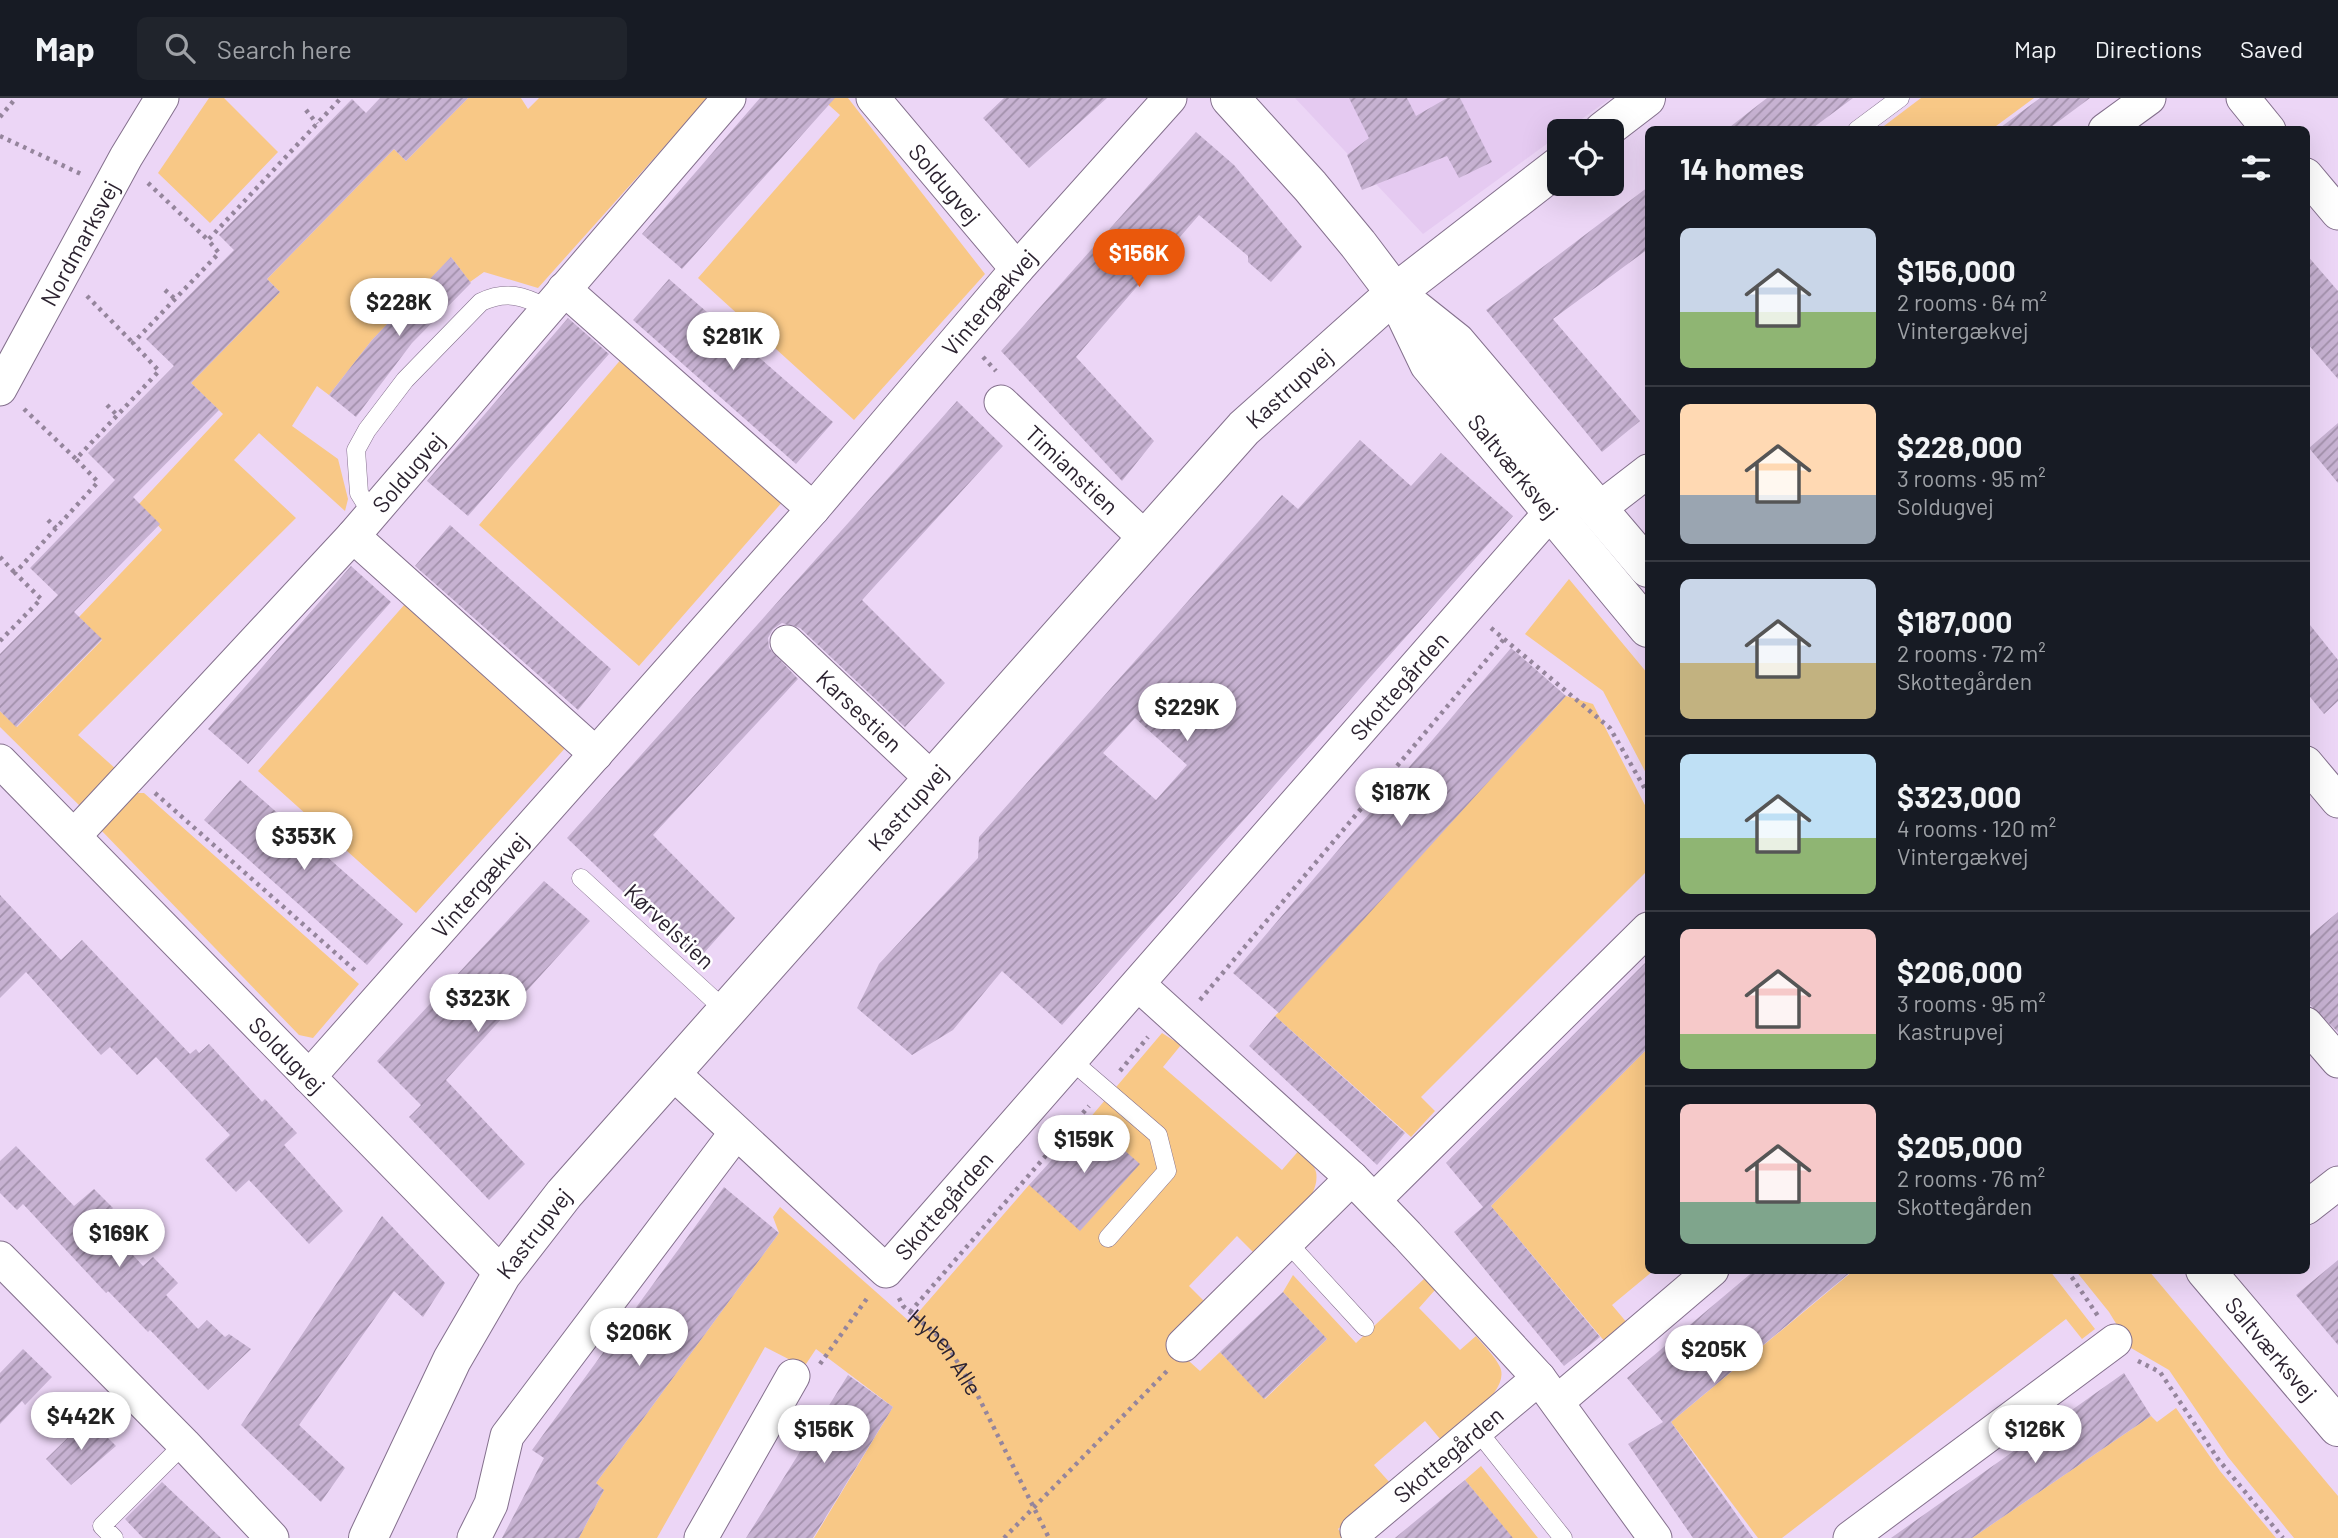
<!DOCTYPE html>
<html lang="en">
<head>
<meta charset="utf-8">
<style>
  :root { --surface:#171b24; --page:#20242c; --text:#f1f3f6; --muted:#9ea1a6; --line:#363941; --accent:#ea580c }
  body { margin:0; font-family:Barlow,sans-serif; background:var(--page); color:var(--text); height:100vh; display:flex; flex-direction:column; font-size:26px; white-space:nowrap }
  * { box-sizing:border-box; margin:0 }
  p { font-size:23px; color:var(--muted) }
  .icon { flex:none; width:38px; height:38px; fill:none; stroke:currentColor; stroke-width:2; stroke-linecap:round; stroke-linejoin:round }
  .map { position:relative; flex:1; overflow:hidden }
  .sheet { position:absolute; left:1645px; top:28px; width:665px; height:1148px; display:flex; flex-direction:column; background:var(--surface); border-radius:10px; box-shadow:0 7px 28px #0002 }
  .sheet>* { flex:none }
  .buttons { position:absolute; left:1547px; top:21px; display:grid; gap:14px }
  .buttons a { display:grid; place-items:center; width:77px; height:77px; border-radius:10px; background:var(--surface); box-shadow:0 7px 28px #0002; font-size:35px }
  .price { position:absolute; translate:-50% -60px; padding:0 16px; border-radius:24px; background:#fff; color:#222; font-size:23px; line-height:46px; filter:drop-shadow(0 2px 4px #0008) }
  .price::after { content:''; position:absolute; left:50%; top:42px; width:21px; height:16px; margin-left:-10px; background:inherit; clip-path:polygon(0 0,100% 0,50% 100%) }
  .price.current { background:var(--accent); color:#fff }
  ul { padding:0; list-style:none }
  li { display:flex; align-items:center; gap:21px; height:175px; padding:0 35px }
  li+li { border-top:2px solid var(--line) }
  li span { display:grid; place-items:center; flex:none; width:196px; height:140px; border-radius:10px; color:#555 }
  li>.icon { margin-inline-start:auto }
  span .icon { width:84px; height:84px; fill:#fffc; stroke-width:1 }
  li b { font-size:30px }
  h2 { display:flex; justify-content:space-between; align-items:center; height:84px; padding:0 35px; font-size:30px }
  header { display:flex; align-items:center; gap:42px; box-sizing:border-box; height:98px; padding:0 35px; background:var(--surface); border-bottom:2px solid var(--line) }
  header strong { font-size:33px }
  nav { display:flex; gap:38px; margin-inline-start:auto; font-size:24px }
  .search { width:490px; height:63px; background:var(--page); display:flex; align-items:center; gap:18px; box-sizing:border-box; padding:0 24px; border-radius:10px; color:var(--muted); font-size:26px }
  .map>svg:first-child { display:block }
  .built { fill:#e5caf1 }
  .green { fill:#f8c886 }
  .building { fill:url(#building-hatch); fill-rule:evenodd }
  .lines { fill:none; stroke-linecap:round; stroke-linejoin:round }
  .service-casing { stroke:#84708d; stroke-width:19 }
  .minor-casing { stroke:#84708d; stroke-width:35 }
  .tertiary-casing { stroke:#84708d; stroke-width:40 }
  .path { stroke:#95859c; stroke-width:4.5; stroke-dasharray:3.5 5; stroke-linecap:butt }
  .service { stroke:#fff; stroke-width:18 }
  .minor { stroke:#fff; stroke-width:33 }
  .tertiary { stroke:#fff; stroke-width:38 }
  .labels { text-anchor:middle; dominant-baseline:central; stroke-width:5; stroke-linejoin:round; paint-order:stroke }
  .street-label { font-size:23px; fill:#2c2330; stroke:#fff }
</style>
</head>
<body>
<header>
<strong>Map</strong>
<div class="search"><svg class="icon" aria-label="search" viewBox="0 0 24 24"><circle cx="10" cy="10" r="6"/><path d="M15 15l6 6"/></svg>Search here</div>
<nav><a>Map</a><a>Directions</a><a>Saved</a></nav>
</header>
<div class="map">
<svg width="2338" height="1440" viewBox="0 0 2338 1440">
  <defs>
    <pattern id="building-hatch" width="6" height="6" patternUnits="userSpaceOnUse" patternTransform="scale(1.75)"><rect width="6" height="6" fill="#c7b2d2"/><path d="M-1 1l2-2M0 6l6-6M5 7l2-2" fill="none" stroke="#a290ab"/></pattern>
  </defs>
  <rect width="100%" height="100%" fill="#ecd6f6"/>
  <path class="built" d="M1295,0H1611L1565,33H1559V37L1423,136Z"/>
  <path class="green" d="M209,0H224L278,54L210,125L158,75Z
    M468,0H521L528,11L539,0H708L538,190L484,174L470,184L451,159L372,242L329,297L317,288L292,328L338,361L348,401L345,413L259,335L234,362L296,420L78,637L117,672L83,711L0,629V613L17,629L102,542L79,519L162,432L139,406L223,316L191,285L280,194L267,181L394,51L406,63Z
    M821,0H848L985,176L854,322L698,180L840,17Z
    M1921,0H2034L1992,31H1880Z
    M623,259L784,402L639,568L479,427Z
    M1569,481L1648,576V679L1603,593L1525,536Z
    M405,506L567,648L416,815L258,673Z
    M1566,598L1593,606L1648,713V772L1421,999L1435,1013L1411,1039L1275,918Z
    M133,695H144L359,886L313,940L299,937L100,731Z
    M1162,935L1181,947L1163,969L1282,1072L1301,1050C1305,1057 1314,1066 1316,1074C1322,1103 1275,1137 1256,1157L1237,1138L1189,1188L1208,1207L1170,1246L1200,1273L1220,1254L1265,1301L1327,1241L1283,1194L1293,1177L1356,1245L1425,1180L1435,1192L1419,1210L1460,1252L1476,1238C1483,1247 1495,1258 1500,1269C1511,1294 1459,1326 1441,1342L1425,1323L1374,1367L1391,1386L1338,1431L1346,1440H814L893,1309L816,1251L804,1269L765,1249L657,1440H579L604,1392L596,1385L779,1135L773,1119L780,1109L910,1224L1029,1087L1139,1066L1089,1021Z
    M1648,950V1172L1653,1173L1612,1207L1628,1226L1606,1245L1491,1108Z
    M1853,1173H2050L2095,1231L2082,1241L2066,1221L1782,1440H1758L1671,1324Z
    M2076,1173H2149L2338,1398V1440H2294L2228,1359L2169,1272L2131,1250L2109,1214Z
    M2176,1310L2220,1373L2276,1440H1972L2151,1318L2157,1324Z
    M1481,1368L1538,1440H1500L1507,1433L1465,1382Z"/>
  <path class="building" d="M380,0H468L406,63L394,51L267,181L280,194L191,285L219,312L133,399L160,426L74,514L102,541L16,629L0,613V556L58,497L30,470L115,382L88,355L174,268L146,241L234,152L219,137L352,1L366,15Z
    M760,0H835L682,171L642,136Z
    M1004,0H1107L1029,70L983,20Z
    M1349,0H1407L1416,18L1447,0H1460L1492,64L1459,80L1447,58L1362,92L1347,57L1369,40Z
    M1767,0H1853L1810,32H1726Z
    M2040,0H2090L2047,32H1997Z
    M1196,34L1234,67L1302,149L1271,184L1248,164V158L1199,117L1076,259L1154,343L1122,383L1001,253Z
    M1648,89V151L1553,221L1640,323L1602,354L1486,212Z
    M2306,156L2338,193V281L2306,244Z
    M451,159L471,185L412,245L356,319L329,297L372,242Z
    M669,181L833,324L796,366L633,222Z
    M568,220L609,256L468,418L427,383Z
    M957,303L1003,348L862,502L945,585L905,629L800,530L782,525L773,531L768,540L769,550L798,581L653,737L735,820L696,864L567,740Z
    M2338,325V385L2309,350Z
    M1360,342L1411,388L1441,355L1513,418L1062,927L1002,873L953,932L912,957L857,910L879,866L978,760L979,739L1282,397L1298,411ZM1135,620L1187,667L1156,702L1103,655Z
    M450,427L611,571L578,612L415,468Z
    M351,468L391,504L248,666L208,631Z
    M2306,522L2338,562V603L2324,616L2306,594Z
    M1511,550L1566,598L1279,915L1233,875Z
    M240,682L403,826L367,867L204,722Z
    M544,783L590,823L446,982L525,1066L489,1102L409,1019L421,1007L377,963Z
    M0,797L61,862L82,842L190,956L196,951L199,955L209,946L262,1004L265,1001L297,1035L284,1047L343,1113L309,1146L249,1082L236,1094L205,1061L230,1037L156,959L137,977L110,949L101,957L26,874L0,900Z
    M2338,814V934L2306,903V841Z
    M1648,862V950L1491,1108L1600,1239L1564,1268L1454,1134L1483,1109L1446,1065Z
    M1275,918L1405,1035L1377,1067L1249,948Z
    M1089,1021L1140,1066L1080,1133L1029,1087Z
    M16,1048L74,1108L94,1091L113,1110L101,1122L143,1168L153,1159L178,1185L166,1197L198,1231L207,1222L225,1239L229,1236L251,1251L208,1292L150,1232L148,1234L108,1193L106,1195L23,1106L17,1112L0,1095V1063Z
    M724,1089L779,1135L596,1385L604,1392L579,1440H502L544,1360L532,1352Z
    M382,1118L445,1185L423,1219L394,1193L299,1327L345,1370L321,1404L241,1327Z
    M2338,1162V1247L2296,1197Z
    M1755,1172H1853L1671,1324L1753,1440H1693L1628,1346L1663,1324L1627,1280Z
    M1283,1194L1327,1241L1264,1301L1220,1254Z
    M23,1251L52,1279L25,1307L22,1303L0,1326V1275Z
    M2124,1275L2151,1318L1972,1440H1891Z
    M848,1277L893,1309L813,1440H746Z
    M88,1320L116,1348L71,1387L46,1361Z
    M1465,1382L1513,1440H1395Z
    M162,1384L221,1440H143L125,1421Z"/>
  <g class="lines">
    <g class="service-casing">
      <path id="service" d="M1857,32L1900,0
        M372,416L359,395L356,352L367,332L405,282L481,204C506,192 524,198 547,210
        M581,780L726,913
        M1072,963L1158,1037L1167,1073L1108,1140
        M1287,1144L1365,1229
        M1477,1332L1563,1440
        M114,1440L102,1428L184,1346"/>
    </g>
    <g class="minor-casing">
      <g id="minor">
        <path id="s2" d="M873,0L1017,171"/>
        <path d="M2243,0L2269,32"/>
        <path d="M2105,32L2149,0"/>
        <path d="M2306,77L2338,115"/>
        <path d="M564,191L813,411"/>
        <path id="s3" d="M0,291L126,59L162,0"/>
        <path id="s4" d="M1001,304L1144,439"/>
        <path d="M1600,410L1648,373"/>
        <path d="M353,438L596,656"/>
        <path id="s5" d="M787,544L931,680"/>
        <path id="s6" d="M0,663L502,1176"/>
        <path d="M2306,665L2338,703"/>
        <path id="s7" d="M74,738L353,438L729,0"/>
        <path d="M1139,887L1352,1080L1407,1137L1539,1280L1655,1440"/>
        <path d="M2306,926L2338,963"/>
        <path id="s8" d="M673,975L886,1173L1550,415L1575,401"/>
        <path id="s9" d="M309,979L813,411L1017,171L1170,0"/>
        <path d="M1374,1102L1648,831"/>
        <path d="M2306,1110L2338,1085"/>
        <path d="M0,1160L184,1346L272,1440"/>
        <path d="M1183,1247L1352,1080"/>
        <path d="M1557,1304L1712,1172"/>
        <path id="s10" d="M1357,1433L1539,1280"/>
        <path d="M474,1440L491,1406L507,1338L735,1036"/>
        <path d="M701,1440L793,1278"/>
        <path d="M1850,1440L2115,1243"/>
      </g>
    </g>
    <g class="tertiary-casing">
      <g id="tertiary">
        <path id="s11" d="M1230,0L1310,88L1358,146L1395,195L1429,266L1648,530"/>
        <path d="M1603,33L1646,0"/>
        <path d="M1402,201L1456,244L1648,470"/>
        <path id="s12" d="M2205,1172L2338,1329"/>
        <path id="s13" d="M368,1440L452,1262L502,1176L564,1096L1244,330L1395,195L1559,68"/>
      </g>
    </g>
    <g class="path">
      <path d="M306,12L317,26"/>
      <path d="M0,19L16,0"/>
      <path d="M0,38L81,76"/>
      <path d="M148,85L208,142"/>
      <path d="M165,192L175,201"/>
      <path d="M87,198L133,245"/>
      <path d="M983,259L996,273"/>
      <path d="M107,307L117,317"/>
      <path d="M24,311L76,361"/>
      <path d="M48,422L56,430"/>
      <path d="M0,459L15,475"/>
      <path d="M1491,530L1610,630L1648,696"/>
      <path d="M0,543L41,501L15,475L98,384L76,361L159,273L133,245L219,155L208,142L341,0"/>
      <path d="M155,695L358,875"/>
      <path d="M1200,902L1504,541"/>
      <path d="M1120,973L1148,939"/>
      <path d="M2067,1172L2098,1218"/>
      <path id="s1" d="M899,1200L903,1208L945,1244L976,1294L1049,1440"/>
      <path d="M910,1214L1089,1008"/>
      <path d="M2138,1263L2160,1274L2218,1361L2283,1440"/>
      <path d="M820,1266L868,1199"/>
      <path d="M1004,1440L1167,1273"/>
    </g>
    <use href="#service" class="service"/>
    <use href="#minor" class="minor"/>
    <use href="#tertiary" class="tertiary"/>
  </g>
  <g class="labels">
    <g class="street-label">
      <text stroke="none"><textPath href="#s2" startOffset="112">Soldugvej</textPath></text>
      <text stroke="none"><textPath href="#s3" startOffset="166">Nordmarksvej</textPath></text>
      <text stroke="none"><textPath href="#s9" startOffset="1031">Vintergækvej</textPath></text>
      <text stroke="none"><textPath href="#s13" startOffset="1482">Kastrupvej</textPath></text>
      <text stroke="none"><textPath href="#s11" startOffset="467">Saltværksvej</textPath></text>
      <text stroke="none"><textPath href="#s4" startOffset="98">Timianstien</textPath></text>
      <text stroke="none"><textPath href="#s7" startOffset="494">Soldugvej</textPath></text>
      <text stroke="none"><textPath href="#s8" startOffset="1069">Skottegården</textPath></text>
      <text stroke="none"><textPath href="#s5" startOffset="100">Karsestien</textPath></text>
      <text stroke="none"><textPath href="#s13" startOffset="915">Kastrupvej</textPath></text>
      <text stroke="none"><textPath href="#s9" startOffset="257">Vintergækvej</textPath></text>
      <text transform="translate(670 828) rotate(43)">Kørvelstien</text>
      <text stroke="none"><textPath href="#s6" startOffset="411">Soldugvej</textPath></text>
      <text stroke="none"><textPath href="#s8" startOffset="378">Skottegården</textPath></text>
      <text stroke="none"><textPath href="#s13" startOffset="348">Kastrupvej</textPath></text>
      <text stroke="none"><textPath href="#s12" startOffset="103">Saltværksvej</textPath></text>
      <text stroke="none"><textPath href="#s1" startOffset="72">Hyben Alle</textPath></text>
      <text stroke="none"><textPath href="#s10" startOffset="119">Skottegården</textPath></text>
    </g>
  </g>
</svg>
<div class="buttons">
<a><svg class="icon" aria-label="locate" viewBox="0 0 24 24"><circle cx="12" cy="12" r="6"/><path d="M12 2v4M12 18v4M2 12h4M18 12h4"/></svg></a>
</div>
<b class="price current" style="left:1139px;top:191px">$156K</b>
<b class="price" style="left:399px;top:240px">$228K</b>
<b class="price" style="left:733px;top:274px">$281K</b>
<b class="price" style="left:1187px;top:645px">$229K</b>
<b class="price" style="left:1401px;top:730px">$187K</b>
<b class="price" style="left:304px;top:774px">$353K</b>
<b class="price" style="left:478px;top:936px">$323K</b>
<b class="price" style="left:1084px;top:1077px">$159K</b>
<b class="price" style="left:119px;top:1171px">$169K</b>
<b class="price" style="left:639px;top:1270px">$206K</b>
<b class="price" style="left:1714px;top:1287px">$205K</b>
<b class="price" style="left:81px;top:1354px">$442K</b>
<b class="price" style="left:824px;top:1367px">$156K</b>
<b class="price" style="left:2035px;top:1367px">$126K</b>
<section class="sheet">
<h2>14 homes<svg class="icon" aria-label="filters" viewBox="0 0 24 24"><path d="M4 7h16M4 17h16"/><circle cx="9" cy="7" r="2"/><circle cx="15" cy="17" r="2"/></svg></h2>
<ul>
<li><span style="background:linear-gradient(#c9d6e8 60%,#8fb573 0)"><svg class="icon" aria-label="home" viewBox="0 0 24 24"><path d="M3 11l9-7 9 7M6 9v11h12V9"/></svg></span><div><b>$156,000</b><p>2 rooms · 64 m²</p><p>Vintergækvej</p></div></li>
<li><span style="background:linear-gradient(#ffd9b3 65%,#9aa5b1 0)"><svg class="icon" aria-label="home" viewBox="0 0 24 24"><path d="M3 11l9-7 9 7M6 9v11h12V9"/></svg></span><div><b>$228,000</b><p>3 rooms · 95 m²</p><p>Soldugvej</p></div></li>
<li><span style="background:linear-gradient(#c9d6e8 60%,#c2b280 0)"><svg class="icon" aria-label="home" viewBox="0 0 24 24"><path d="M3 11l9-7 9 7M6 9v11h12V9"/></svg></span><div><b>$187,000</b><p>2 rooms · 72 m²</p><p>Skottegården</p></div></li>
<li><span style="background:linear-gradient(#bfe0f5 60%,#8fb573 0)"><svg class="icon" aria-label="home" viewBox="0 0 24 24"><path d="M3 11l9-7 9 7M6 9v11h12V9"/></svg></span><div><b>$323,000</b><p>4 rooms · 120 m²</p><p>Vintergækvej</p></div></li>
<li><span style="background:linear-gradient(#f6c9c9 75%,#8fb573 0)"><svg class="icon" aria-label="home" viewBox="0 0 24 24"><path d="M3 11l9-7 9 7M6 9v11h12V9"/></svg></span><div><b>$206,000</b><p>3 rooms · 95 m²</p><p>Kastrupvej</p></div></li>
<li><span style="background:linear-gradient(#f6c9c9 70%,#7fa58c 0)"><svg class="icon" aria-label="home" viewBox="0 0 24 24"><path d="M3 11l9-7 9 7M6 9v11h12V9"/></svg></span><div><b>$205,000</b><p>2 rooms · 76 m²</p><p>Skottegården</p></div></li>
</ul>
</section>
</div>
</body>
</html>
